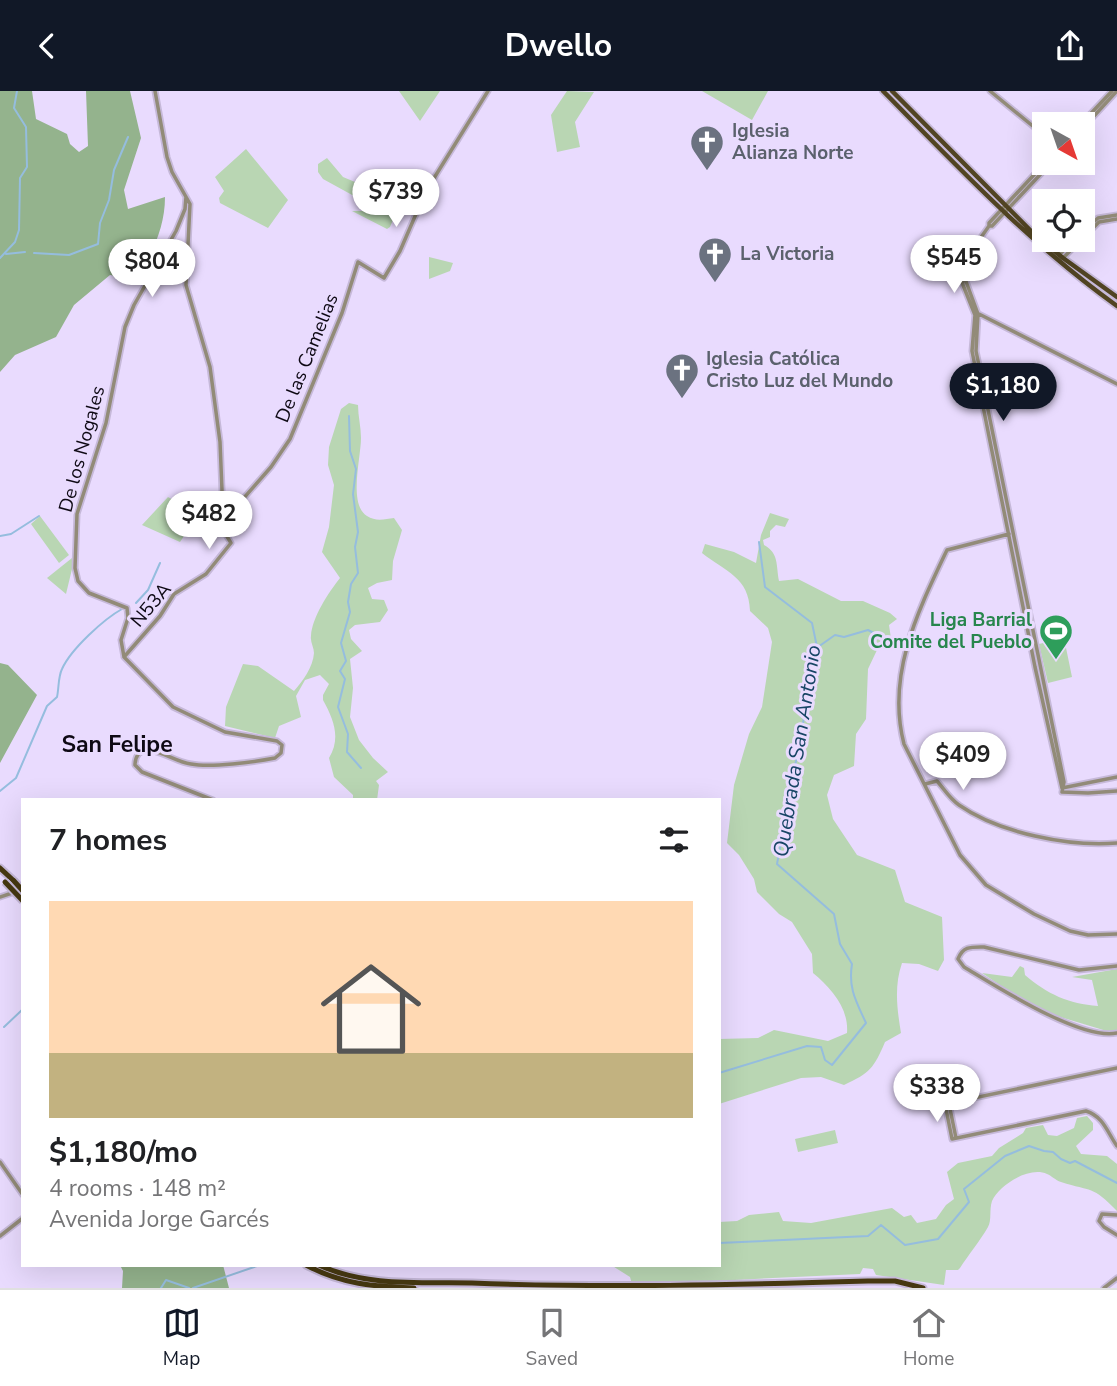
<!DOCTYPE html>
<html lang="en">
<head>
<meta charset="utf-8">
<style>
  :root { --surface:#fff; --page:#f6f6f6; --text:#202124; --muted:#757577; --line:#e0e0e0; --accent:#111827 }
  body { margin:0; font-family:"Nunito Sans",sans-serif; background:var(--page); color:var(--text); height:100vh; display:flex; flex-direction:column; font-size:26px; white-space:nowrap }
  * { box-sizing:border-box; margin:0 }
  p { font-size:23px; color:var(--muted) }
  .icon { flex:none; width:38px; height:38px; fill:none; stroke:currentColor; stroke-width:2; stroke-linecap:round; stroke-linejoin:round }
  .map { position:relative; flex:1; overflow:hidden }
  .side { position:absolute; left:21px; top:707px; width:700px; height:469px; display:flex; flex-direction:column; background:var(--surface); border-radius:0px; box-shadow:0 7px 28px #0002 }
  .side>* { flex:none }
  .needle { width:46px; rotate:140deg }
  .fabs { position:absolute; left:1032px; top:21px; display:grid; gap:14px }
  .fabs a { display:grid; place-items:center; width:63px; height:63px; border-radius:0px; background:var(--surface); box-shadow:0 7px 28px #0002; font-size:35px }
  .price { position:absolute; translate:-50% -60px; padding:0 16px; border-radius:24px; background:#fff; color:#222; font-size:23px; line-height:46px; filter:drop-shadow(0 2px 4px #0008) }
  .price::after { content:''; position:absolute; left:50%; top:42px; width:21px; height:16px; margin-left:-10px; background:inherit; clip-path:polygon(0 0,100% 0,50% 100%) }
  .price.current { background:var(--accent); color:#fff }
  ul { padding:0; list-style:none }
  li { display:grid; align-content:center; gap:14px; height:371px; padding:0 28px }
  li+li { border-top:2px solid var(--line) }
  li span { display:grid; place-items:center; height:217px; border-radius:0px; color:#555 }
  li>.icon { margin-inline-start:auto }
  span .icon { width:126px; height:126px; fill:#fffc; stroke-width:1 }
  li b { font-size:30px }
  h2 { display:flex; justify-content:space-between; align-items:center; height:84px; padding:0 28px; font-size:30px }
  header { display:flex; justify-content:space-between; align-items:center; height:91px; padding:0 28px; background:var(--accent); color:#fff; font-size:32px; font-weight:700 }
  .tabs { display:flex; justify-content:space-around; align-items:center; height:98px; border-top:2px solid var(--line); background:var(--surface); font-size:19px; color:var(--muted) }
  .tabs a { display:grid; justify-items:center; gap:4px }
  .tabs .current { color:var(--accent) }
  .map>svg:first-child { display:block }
  .green { fill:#b9d6b3 }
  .forest { fill:#94b38d }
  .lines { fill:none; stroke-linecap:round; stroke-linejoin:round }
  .stream { stroke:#95bdde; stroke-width:2 }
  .tertiary-casing { stroke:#c6b9d9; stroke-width:7 }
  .primary-casing { stroke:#c6b9d9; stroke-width:8 }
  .trunk-casing { stroke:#c6b9d9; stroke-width:9 }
  .tertiary { stroke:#928b78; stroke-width:3.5 }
  .primary { stroke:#514422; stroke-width:4.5 }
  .trunk { stroke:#463811; stroke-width:5 }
  .trunk-bridge-casing { stroke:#c6b9d9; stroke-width:9; stroke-linecap:butt }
  .trunk-bridge { stroke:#463811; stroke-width:5 }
  .labels { text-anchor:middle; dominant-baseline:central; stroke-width:6; stroke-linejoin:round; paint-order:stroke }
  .worship-label { font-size:19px; font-weight:bold; fill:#5b616d; stroke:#e9dbfe; text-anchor:start }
  .street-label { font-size:19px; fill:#0e0914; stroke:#e9dbfe }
  .leisure-label { font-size:19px; font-weight:bold; fill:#27864d; stroke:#e9dbfe; text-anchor:end }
  .water-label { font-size:21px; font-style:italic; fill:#174565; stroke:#e9dbfe }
  .quarter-label { font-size:23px; font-weight:bold; fill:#0e0914; stroke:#e9dbfe }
</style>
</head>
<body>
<header><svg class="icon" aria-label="back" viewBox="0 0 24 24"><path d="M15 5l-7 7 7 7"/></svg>Dwello<svg class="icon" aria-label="share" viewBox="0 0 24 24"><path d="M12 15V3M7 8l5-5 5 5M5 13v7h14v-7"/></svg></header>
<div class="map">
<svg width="1117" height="1197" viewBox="0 0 1117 1197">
  <rect width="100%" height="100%" fill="#e9dbfe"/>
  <path class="green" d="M399,0H440L420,30Z
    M567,0L594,1L575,31L580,56L557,61L551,24Z
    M702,0H768L752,29Z
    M246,58L288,109L268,137L220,112L219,107L224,100L215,86Z
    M327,67L343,86L355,91L354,105L323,88L318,81V73Z
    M401,109L390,136L387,138L352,120H372Z
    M429,166L453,172L450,180L429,188Z
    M349,312L358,314C358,325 361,336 361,347C361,367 348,413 367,425C376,431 385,428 394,427L402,439L393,470L392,489L377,492L368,497L372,508L384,509L388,519L380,531L355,534L349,539L351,548L362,560L350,568L353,597L350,626L359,649L373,667L388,681L376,690L379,694L377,709H353V704L334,686L329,667C341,647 334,629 323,609V604L329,593L320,584L305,589L296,605L301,626L279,635L275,647L225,635L226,616L243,573L258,575L294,600C303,590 313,576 314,562C314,556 310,551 311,545C312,526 329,501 340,487L322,461L329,436L334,394L328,374L329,356L341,318Z
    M168,406L198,424L180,451L142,434Z
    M770,422L789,428L785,436L776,434L770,440V446L763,449L764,454C779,462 776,474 779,490L798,488L841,510H863L890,522L897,528L889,534L892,554L877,559L868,578L866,628L856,643L854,675L834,684L827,704L833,728L857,764L895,779L905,811L942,826L944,869L938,880L919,873L902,872C894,895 897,918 901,942L885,951C874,977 870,982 844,994L821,986L801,987L719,1013V948L758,947L774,939L828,950L847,942C849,917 831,897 813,882L812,863L792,831L779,823L757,801L754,788L739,764L727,752L734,694L749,643L762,616L772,551L768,537L750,520C749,486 726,481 702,462L705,453L734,461L756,472L761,444Z
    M40,425L69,464L59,472L31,433Z
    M72,467V478L66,503L47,487Z
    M1064,547L1072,586L1048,592L1039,553Z
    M1020,875L1024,877L1025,884C1047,903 1069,913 1098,915L1092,889L1072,886L1117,878V940L1110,941L1047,922L1025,911L982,882L1012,886Z
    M1087,1025L1093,1032V1039L1076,1055L1081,1063L1107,1065L1117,1073V1120C1092,1094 1092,1101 1061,1091C1055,1089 1052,1085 1047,1083C1029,1075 999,1094 992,1110C989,1119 992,1129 988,1136C980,1150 969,1163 960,1177L958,1179H946L944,1194L876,1184L873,1178L863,1177L860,1183C784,1186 708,1191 632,1193L630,1186L611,1174H719V1131L737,1130L749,1124L779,1121L783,1130L811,1132L892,1117L904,1126L911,1124L917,1132L936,1128L946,1114L954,1108L947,1081L958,1072L992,1065L999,1057L1023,1042L1026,1037L1043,1034L1048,1044L1057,1045L1074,1037L1077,1027Z
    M835,1039L838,1052L798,1061L795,1048Z"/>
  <path class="forest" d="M0,0H32L36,28L67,43L70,53L79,61L88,55L86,0H130L141,47L124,99L128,118L165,106C165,137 152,161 138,189L110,184L74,214L56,246L15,264L0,281Z
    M0,572L8,574L37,604L0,672Z
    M120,1174H223L229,1197H122L123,1180Z"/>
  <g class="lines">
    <path class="stream" d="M34,162L69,164L98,153L100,132L109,109L114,79L128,46
      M6,163L25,161
      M0,167L15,151L19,139L20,87L27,76L26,36L14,17L17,0
      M349,325L350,360L356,378L353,403L358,441L355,456L358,482L351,493L348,511L350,521L341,552L346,570L340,580L345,588L338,616L348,643L347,661L361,677
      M0,445L11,443L39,425
      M136,512L148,499L160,472
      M818,556L835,544L844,546L868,539L881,546
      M0,700L16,687L47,615L57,606C59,597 58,586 62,578C71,558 104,528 122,518
      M4,936L23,918
      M719,982L807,955L821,956L825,969L832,974L866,932C856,910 848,897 852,873L840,853L834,823L777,773L817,556L812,532L765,496L759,451
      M719,1152L868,1145L881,1134L905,1154L938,1148L969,1111L964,1098L1005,1065L1029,1055L1044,1060L1053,1061L1061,1068L1070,1072L1075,1070L1117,1092
      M161,1197L166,1189L189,1197
      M193,1197L260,1174"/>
    <g class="tertiary-casing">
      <path id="tertiary" d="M990,0L1045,45
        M1081,33L1112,0
        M1083,37L1117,0
        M1045,72L989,132V135L967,166L961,180L963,194L975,224L972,260L1035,576L1062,697
        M186,106L185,118L176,140L134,214L125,236L106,332L77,423L75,477L78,490L89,502L127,517L128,527L121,549L124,566L173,616L225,641L277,650L282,654L281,662L275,667C254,671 211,677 191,673C176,671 162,660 148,659C139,659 135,666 135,674L142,681L213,709
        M990,135H992L1051,72
        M1083,140L1098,127L1117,124
        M1083,147L1099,131L1117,128
        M1059,164L1074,149
        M1063,167L1081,149
        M964,185L978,223L976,260L1064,691L1062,701L1088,702L1117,700
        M979,223L1117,293
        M220,434L271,376L290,348L342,222L358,171L384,187L400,160L426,100L488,0
        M1009,443L947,459C918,520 886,584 904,653L960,764L986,794L1034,823L1070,840L1088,844L1117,843
        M124,566L160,525L174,503L206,483L231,452L220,434L222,399L220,351L210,276L186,194L190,113L172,81L167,66L155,0
        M925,693L937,690C944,698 950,708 959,714C999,742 1069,756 1117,752
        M1062,697L1117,686
        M0,806L15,801
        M1117,875L1079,879L984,856C971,856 963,855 958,868L964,876C996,895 1081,950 1117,942
        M1117,977L945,1013L952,1048L1086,1020C1104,1026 1107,1041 1117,1055
        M949,1013L956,1047
        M0,1071L23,1104
        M1117,1124L1102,1123L1099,1130L1104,1136L1117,1144
        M0,1145L23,1127
        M1104,1197L1117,1187"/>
    </g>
    <g class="primary-casing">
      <path id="primary" d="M883,0C959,77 1028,151 1117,215
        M892,0L1032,141L1063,167L1117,206"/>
    </g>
    <g class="trunk-casing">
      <path id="trunk" d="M0,777L14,790
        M306,1174C341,1193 375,1196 414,1197
        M319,1174C366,1196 421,1191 472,1192C604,1197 735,1194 868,1190H895L923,1197"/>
    </g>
    <use href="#tertiary" class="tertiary"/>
    <use href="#primary" class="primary"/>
    <use href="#trunk" class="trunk"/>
    <g class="trunk-bridge-casing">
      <path id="trunk-bridge" d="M14,790L23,800
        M5,791L23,810"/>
    </g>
    <use href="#trunk-bridge" class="trunk-bridge"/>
  </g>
  <defs>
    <g id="church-pin" transform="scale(1.75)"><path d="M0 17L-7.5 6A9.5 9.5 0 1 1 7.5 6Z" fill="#6b7280" stroke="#e9dbfe"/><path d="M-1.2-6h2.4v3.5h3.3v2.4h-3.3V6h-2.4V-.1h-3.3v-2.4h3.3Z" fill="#fff"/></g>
    <g id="stadium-pin" transform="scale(1.75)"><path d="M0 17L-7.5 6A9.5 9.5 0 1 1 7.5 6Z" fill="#2e9e5b" stroke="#e9dbfe"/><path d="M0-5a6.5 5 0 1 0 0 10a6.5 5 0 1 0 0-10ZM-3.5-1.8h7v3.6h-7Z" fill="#fff"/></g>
  </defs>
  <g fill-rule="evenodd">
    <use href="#church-pin" x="707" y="51"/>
    <use href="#church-pin" x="715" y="163"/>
    <use href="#church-pin" x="682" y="279"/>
    <use href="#stadium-pin" x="1056" y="540"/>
  </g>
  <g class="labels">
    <g class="worship-label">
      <text x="732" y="40">Iglesia<tspan x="732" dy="22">Alianza Norte</tspan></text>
      <text x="740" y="163">La Victoria</text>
      <text x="706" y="268">Iglesia Católica<tspan x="706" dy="22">Cristo Luz del Mundo</tspan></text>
    </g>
    <g class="street-label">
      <text transform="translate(307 267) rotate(-68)">De las Camelias</text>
      <text transform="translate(82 358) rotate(-75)">De los Nogales</text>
      <text transform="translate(151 514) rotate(-50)">N53A</text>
    </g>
    <g class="leisure-label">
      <text x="1032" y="529">Liga Barrial<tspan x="1032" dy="22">Comite del Pueblo</tspan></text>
    </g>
    <g class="water-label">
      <text transform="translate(797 660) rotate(-81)">Quebrada San Antonio</text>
    </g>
    <g class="quarter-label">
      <text x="117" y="653">San Felipe</text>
    </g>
  </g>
</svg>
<div class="fabs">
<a><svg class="needle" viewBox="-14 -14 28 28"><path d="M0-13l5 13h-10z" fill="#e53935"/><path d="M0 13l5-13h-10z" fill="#757577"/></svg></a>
<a><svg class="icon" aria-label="locate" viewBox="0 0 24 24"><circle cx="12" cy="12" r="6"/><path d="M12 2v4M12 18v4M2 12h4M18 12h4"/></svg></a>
</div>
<b class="price" style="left:396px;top:138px">$739</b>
<b class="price" style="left:954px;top:204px">$545</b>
<b class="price" style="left:152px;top:208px">$804</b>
<b class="price current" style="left:1003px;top:332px">$1,180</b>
<b class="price" style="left:209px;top:460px">$482</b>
<b class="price" style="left:963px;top:701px">$409</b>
<b class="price" style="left:937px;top:1033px">$338</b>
<section class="side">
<h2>7 homes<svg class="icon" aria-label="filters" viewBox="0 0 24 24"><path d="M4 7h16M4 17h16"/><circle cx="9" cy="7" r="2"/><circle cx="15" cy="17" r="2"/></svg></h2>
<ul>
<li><span style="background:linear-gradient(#ffd9b3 70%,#c2b280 0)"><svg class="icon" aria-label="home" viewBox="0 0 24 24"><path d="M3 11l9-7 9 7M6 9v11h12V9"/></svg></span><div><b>$1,180/mo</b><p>4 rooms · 148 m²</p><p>Avenida Jorge Garcés</p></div></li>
</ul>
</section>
</div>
<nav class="tabs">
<a class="current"><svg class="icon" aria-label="map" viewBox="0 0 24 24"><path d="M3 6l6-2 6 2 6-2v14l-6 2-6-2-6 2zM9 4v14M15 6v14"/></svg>Map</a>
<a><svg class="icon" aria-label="saved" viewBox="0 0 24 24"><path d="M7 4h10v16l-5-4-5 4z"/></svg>Saved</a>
<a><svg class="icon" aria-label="home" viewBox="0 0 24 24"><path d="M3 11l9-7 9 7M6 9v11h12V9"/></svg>Home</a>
</nav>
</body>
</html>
